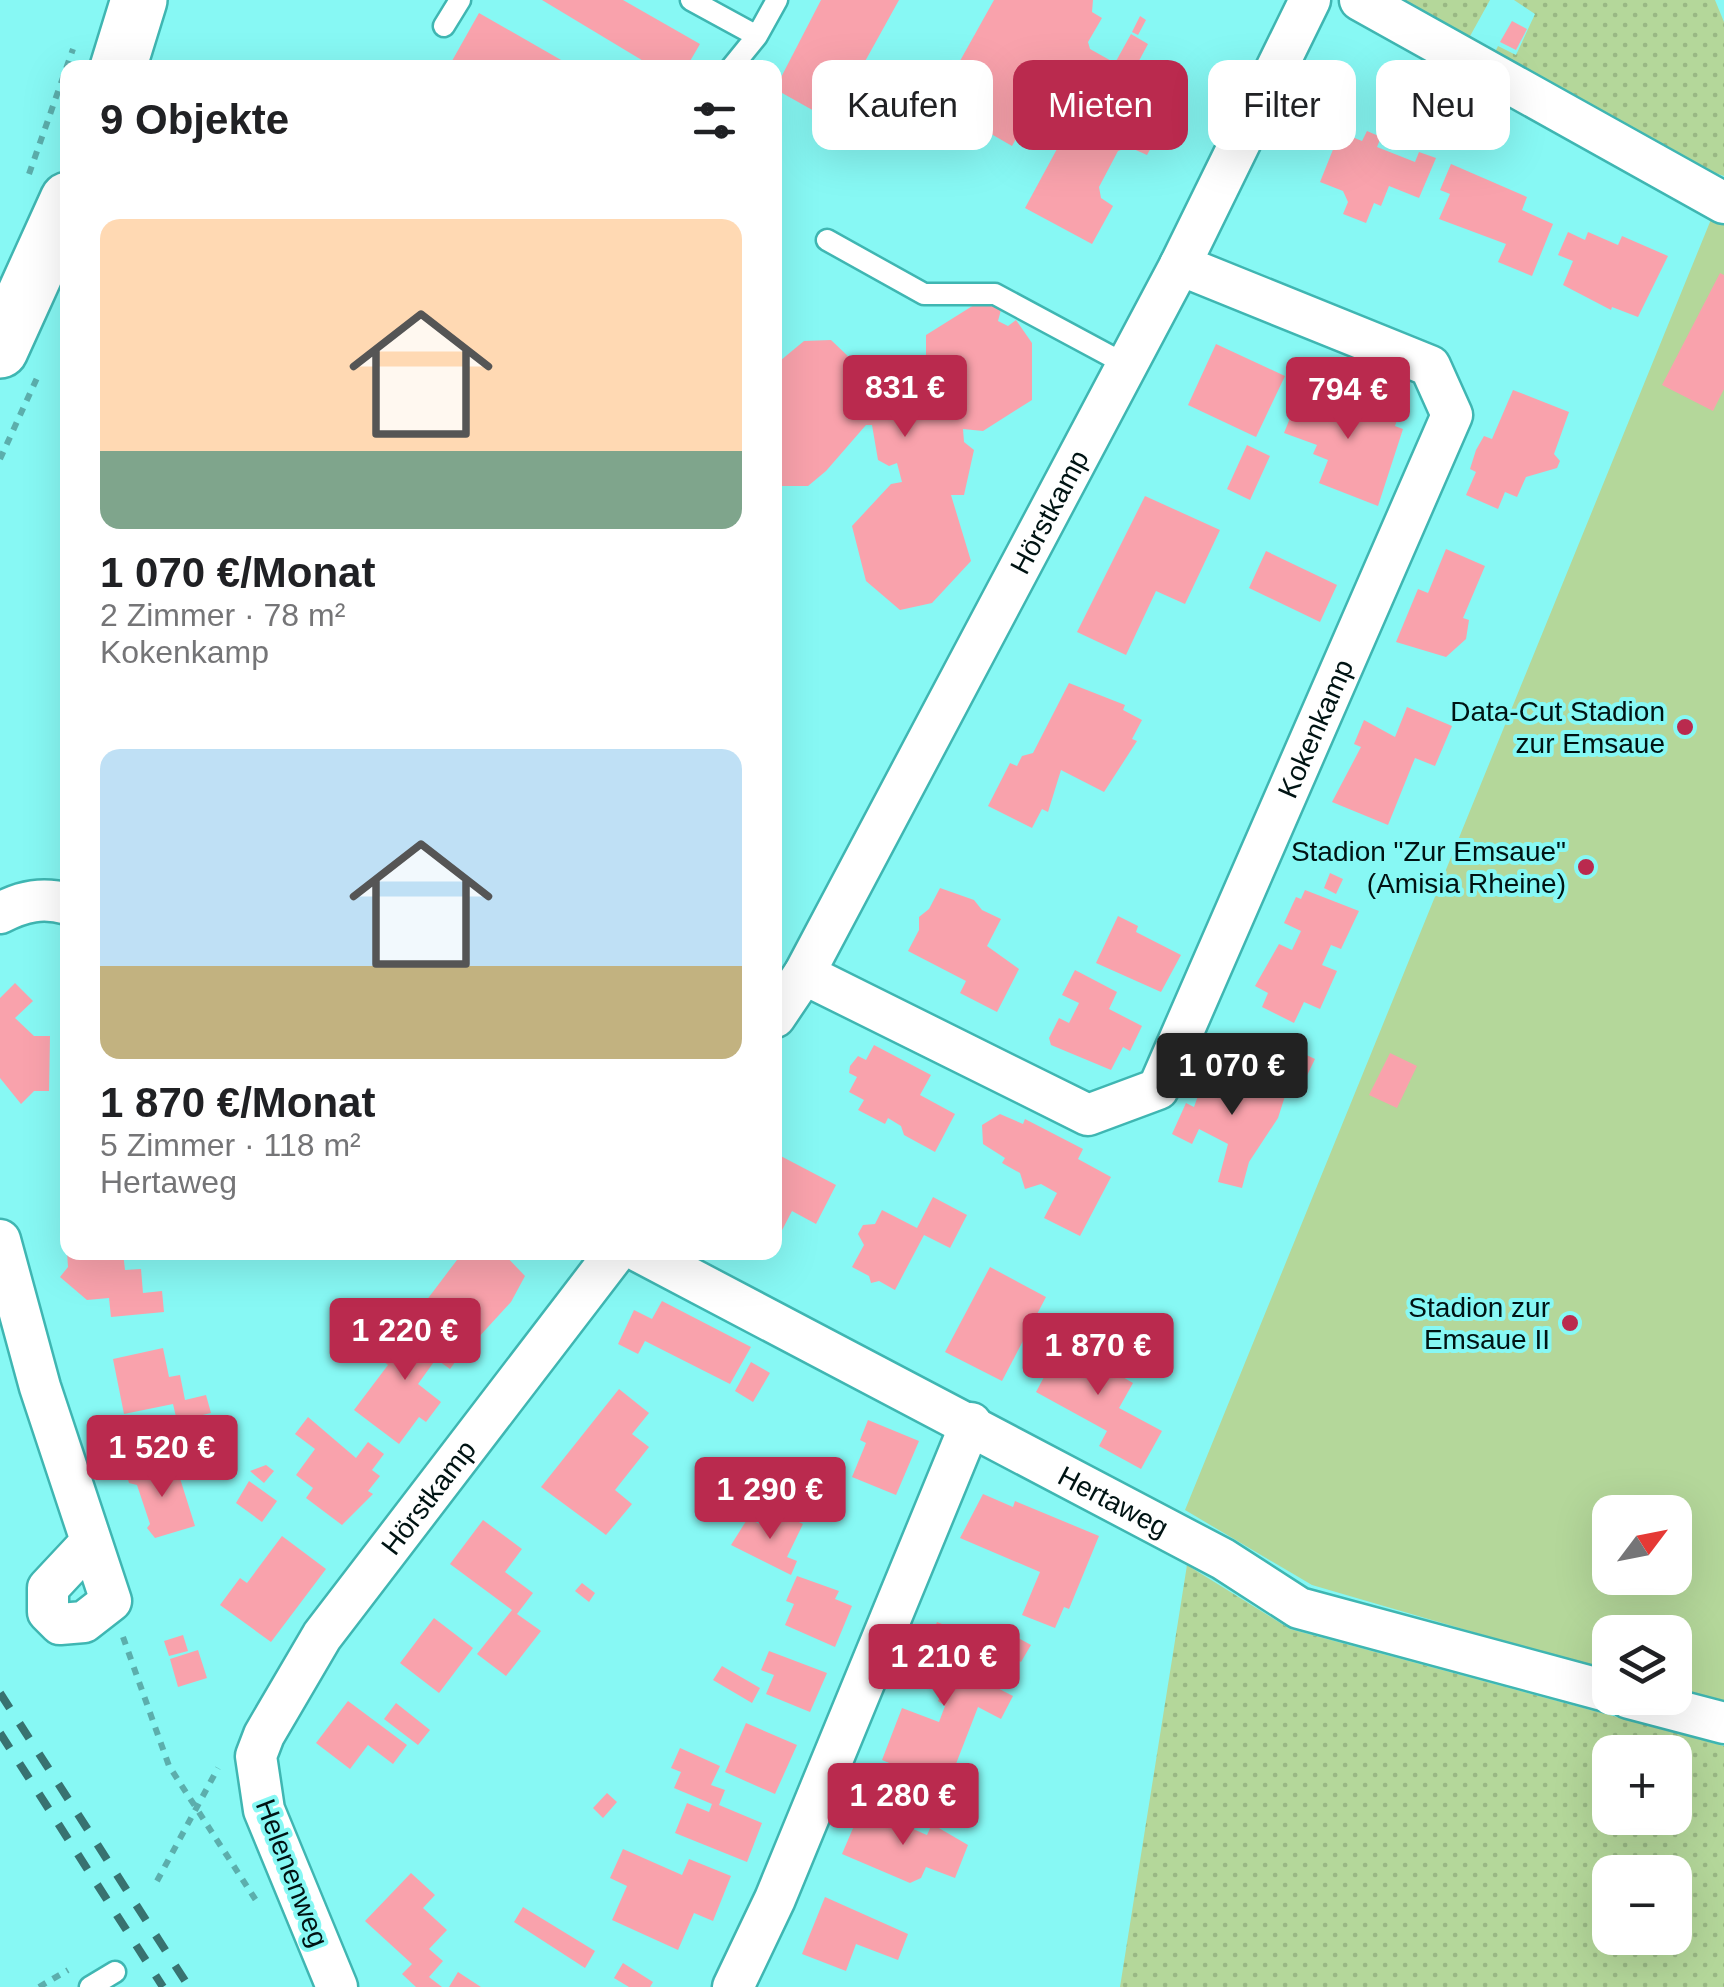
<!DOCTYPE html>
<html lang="de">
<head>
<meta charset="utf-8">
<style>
  :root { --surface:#fff; --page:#f2f2f2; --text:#202124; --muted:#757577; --accent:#ba2a4e }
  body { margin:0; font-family:Arial,sans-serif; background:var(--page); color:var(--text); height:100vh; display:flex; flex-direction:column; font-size:38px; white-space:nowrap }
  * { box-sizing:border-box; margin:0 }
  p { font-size:32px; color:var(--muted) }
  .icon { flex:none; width:55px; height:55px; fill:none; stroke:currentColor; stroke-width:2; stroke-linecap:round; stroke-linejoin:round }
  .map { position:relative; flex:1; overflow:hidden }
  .side { position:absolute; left:60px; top:60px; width:722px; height:1200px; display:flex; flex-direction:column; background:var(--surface); border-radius:20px; box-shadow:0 10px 40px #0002 }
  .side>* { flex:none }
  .banner { position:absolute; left:812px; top:60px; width:760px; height:90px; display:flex; gap:20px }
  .needle { width:65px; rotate:58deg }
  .fabs { position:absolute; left:1592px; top:1495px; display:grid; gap:20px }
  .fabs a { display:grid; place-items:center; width:100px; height:100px; border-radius:20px; background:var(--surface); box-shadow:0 10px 40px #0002; font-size:50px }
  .price { position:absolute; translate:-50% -85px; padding:0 22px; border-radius:10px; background:var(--accent); color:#fff; font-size:32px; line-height:65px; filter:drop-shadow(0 2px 5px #0008) }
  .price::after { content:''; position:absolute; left:50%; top:60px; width:30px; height:22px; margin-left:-15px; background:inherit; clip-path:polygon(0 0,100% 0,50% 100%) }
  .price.current { background:#222; color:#fff }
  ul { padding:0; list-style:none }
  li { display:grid; align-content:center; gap:20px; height:530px; padding:0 40px }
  li span { display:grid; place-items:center; height:310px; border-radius:20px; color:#555 }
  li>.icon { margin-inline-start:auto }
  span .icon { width:180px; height:180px; fill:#fffc; stroke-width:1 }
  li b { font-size:42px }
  h2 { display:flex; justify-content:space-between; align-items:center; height:120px; padding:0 40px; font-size:42px }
  .tag { padding:0 35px; border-radius:20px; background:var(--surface); box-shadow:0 10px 40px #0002; font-size:35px; line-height:90px }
  .tag.current { background:var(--accent); color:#fff }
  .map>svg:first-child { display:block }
  .grass { fill:url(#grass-dots); fill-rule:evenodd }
  .garden { fill:#b4d79a; fill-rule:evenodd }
  .building { fill:#f9a2ac }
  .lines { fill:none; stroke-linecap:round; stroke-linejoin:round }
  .service-casing { stroke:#3fb6b2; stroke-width:25 }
  .minor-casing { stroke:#3fb6b2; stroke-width:45 }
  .primary-casing { stroke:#3fb6b2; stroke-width:60 }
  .path { stroke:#5caeac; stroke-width:6; stroke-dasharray:8 8; stroke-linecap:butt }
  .service { stroke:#fff; stroke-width:20 }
  .minor { stroke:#fff; stroke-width:40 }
  .primary { stroke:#fff; stroke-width:55 }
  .rail { stroke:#387270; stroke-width:8; stroke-dasharray:18 18; stroke-linecap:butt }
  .poi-dot { fill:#ba2a4e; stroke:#87f8f4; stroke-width:4 }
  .labels { text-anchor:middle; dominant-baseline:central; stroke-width:8; stroke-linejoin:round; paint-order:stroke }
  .street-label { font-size:28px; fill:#001313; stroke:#87f8f4 }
  .poi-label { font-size:28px; fill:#001313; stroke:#87f8f4; text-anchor:end }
</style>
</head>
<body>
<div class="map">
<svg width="1724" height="1987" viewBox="0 0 1724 1987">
  <defs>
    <pattern id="grass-dots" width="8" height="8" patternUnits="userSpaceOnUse" patternTransform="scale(2.5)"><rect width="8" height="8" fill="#b4d79a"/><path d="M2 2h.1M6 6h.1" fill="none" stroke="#99b884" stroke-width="1.8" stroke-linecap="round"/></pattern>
  </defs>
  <rect width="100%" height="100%" fill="#87f8f4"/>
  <path class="grass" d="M1393,0H1490L1469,38Z
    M1514,0H1715L1724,22V176L1698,167L1494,54L1498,46L1516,55L1535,14Z
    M1187,1565L1290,1629L1724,1746V1987H1120ZM1610,1752H1675V1818H1610ZM1610,1872H1675V1938H1610Z"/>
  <path class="garden" d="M1712,217L1724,223V1706L1675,1691V1632H1610V1672L1312,1585L1185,1510ZM1610,1512H1675V1578H1610Z"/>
  <path class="building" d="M542,0H623L700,44L686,68H655Z
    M821,0H899L832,121L775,89Z
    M994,0H1093L1092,12L1102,18L1088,42L1090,49L1115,63L1131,34L1148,44L1133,72L1156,85L1146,104L1168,117L1147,155L1129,147L1118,151L1099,187L1101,198L1113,206L1092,244L1025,208L1064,136L1028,117L1012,146L967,120L977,99L975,90L951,77Z
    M479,13L575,68H448Z
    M1140,16L1146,20L1138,35L1132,32Z
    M1512,21L1527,29L1516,50L1500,42Z
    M1367,131L1381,137L1377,147L1415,162L1419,152L1436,158L1419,198L1389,186L1381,206L1374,203L1366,223L1343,214L1348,202L1343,191L1320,182L1340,132L1362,141Z
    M1451,164L1527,197L1522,210L1553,224L1532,276L1498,262L1506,244L1439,219L1450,194L1440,190Z
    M1568,232L1585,240L1588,232L1618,245L1622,236L1668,256L1638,317L1612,307L1611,310L1563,285L1573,261L1558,255Z
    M1720,273L1724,275V389L1713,411L1662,385Z
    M974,305L1002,306L998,321L1008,326L1016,320L1032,343V400L983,431L963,429L964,442L974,450L964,495H951L971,561L932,603L900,610L866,581L852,526L891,484L902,482L897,463L889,466L878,460L872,425H866L826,471L808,486H780L775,481V365L804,341L831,340L871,378L903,375L913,384H926V335Z
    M1216,344L1285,376L1256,437L1188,405Z
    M1302,388L1333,400L1336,393L1398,417L1395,426L1403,429L1378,506L1319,483L1328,460L1313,454L1317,445L1284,433Z
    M1513,390L1569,412L1554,454L1560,461L1557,468L1526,477L1517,497L1505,492L1498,509L1466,495L1476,472L1470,469L1476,450L1484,436L1492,439Z
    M1247,445L1270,456L1250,500L1227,489Z
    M1145,496L1220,530L1185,604L1156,591L1126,655L1077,632Z
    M1446,549L1485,566L1463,618L1469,620L1466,639L1446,657L1396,642L1418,589L1428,593Z
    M1266,551L1337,585L1320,622L1249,588Z
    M1069,683L1125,705L1123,710L1142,720L1132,739L1137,741L1104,792L1061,770L1048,812L1042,809L1032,828L988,806L1010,763L1017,766L1022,756L1033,753Z
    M1407,707L1452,726L1435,766L1415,758L1388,825L1332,802L1361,747L1354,744L1364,720L1395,737Z
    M1330,873L1343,879L1336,894L1324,888Z
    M940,888L974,900L982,910L1001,919L987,946L1019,969L997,1012L960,993L966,981L908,951L919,930V917L929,909Z
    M1305,890L1359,911L1341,949L1331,945L1322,965L1337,971L1320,1009L1304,1002L1294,1023L1262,1007L1268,993L1255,986L1279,944L1292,950L1301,931L1284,923L1296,897L1301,899Z
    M1118,916L1138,926L1136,932L1181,955L1161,992L1096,963Z
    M1075,970L1117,992L1109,1009L1142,1026L1130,1051L1123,1047L1111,1070L1051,1045L1049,1038L1059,1018L1069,1023L1079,1003L1062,995Z
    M15,983L33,1001L15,1018L34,1036H50L49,1091H34L21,1104L0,1078V998Z
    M1279,1042L1315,1059L1301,1088L1265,1070Z
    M874,1045L931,1075L920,1095L955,1114L935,1152L904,1135L901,1126L888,1118L885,1124L858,1110L864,1100L849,1092L857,1077L849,1073L850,1066L858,1056L866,1060Z
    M1390,1053L1417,1066L1397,1108L1369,1095Z
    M1216,1061L1285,1096L1278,1118L1249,1162L1242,1188L1218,1182L1228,1144L1199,1129L1192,1144L1172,1134L1186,1103L1194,1107L1210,1062Z
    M1000,1114L1023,1124L1025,1119L1083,1149L1078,1159L1111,1177L1080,1236L1044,1218L1057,1193L1041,1184L1025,1189L1020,1173L1002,1163L1005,1158L983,1144L982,1125Z
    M775,1153L836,1185L816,1224L792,1211L779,1236L775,1234Z
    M933,1197L967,1215L950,1248L924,1235L895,1290L879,1281L871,1283L869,1276L852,1267L864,1245L858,1234L863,1225L875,1224L882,1210L917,1228Z
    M67,1252H123L125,1270L141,1269L143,1293L162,1291L164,1312L111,1317L109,1298L87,1300L60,1277L68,1267Z
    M463,1252H502L525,1276L511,1302L477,1339L465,1331L457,1332L426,1301Z
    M990,1267L1046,1297L1002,1381L945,1352Z
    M662,1301L751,1347L730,1384L645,1341L638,1354L618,1344L634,1310L652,1319Z
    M422,1324L461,1354L450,1369L436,1359L418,1384L441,1402L426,1422L419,1417L399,1444L354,1410L388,1365L378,1357L398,1330L411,1340Z
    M1068,1332L1115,1357L1109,1369L1133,1383L1119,1408L1162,1431L1141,1469L1099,1446L1107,1431L1036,1392Z
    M163,1348L169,1377L180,1375L185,1400L206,1395L211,1413L177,1421L173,1404L124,1414L113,1359Z
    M751,1362L770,1373L753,1402L735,1391Z
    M619,1389L649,1413L632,1434L649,1447L615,1490L632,1504L606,1535L541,1487Z
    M308,1417L356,1458L368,1442L384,1454L372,1470L380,1476L368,1491L373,1494L342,1525L306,1498L313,1488L296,1475L315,1449L295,1434Z
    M868,1420L919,1441L896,1495L852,1477L866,1443L860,1440Z
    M160,1461L166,1476L178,1472L195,1526L155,1538L147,1528L150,1524L137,1485L129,1483L127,1476L129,1471Z
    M266,1465L274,1471L264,1483L250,1471Z
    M249,1481L277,1501L262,1522L236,1503Z
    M983,1494L1013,1507L1015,1501L1099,1536L1069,1609L1064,1607L1055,1628L1022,1615L1040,1572L960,1538Z
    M780,1513L803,1524L787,1557L797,1561L791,1575L731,1545L748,1518L771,1530Z
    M483,1520L522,1549L505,1572L533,1593L517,1614L541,1631L506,1676L477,1654L512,1610L450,1564Z
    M282,1536L326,1569L271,1642L220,1605L240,1578L247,1583Z
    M797,1576L839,1591L835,1599L852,1606L835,1647L785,1625L794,1604L786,1601Z
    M582,1583L595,1593L589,1602L575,1591Z
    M434,1618L473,1648L439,1693L400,1663Z
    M937,1622L982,1640L968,1673L1013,1696L1001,1719L978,1707L947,1787L882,1760L902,1708L939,1722L945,1706L938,1701L946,1686L916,1673Z
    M998,1627L1031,1645L1021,1662L989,1644Z
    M183,1635L188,1651L169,1656L164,1641Z
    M198,1650L207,1678L178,1687L170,1659Z
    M769,1651L827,1673L810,1712L766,1694L774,1675L761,1670Z
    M722,1666L760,1688L752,1703L713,1680Z
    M348,1701L407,1745L393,1764L368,1745L350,1769L316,1743Z
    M396,1703L430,1730L418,1745L384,1719Z
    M746,1723L797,1745L775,1794L725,1772Z
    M680,1748L720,1766L711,1785L725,1790L719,1805L762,1823L747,1862L675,1833L687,1803L709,1812L712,1804L674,1788L681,1772L671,1768Z
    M607,1793L617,1802L603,1818L593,1808Z
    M862,1807L927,1835L932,1824L968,1845L955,1878L926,1867L921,1878L910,1883L842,1854Z
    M623,1849L682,1875L689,1859L731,1876L713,1921L694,1913L678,1950L612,1920L627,1886L610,1878Z
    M411,1873L435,1895L423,1908L447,1930L429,1949L443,1961L429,1977L442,1987H416L402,1974L412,1964L365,1921Z
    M825,1897L908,1934L898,1960L856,1944L846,1971L802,1954Z
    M523,1907L595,1951L585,1968L514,1922Z
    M623,1963L653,1982L650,1987H629L614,1978Z
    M458,1972L481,1987H449Z"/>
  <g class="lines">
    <g class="service-casing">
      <path id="service" d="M691,0L757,36
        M444,26L460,0
        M731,68L757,36L777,0
        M827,240L924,294H995L1127,365
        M90,1987L115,1972"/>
    </g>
    <g class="minor-casing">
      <g id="minor">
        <path d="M1360,0L1724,203"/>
        <path d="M0,913C23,901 43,897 68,904"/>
        <path id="s1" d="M804,974L1088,1115L1158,1089L1452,415L1430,366L1180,265"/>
        <path id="s2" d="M775,1017L804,974L1180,265L1310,0"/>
        <path d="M0,1240L40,1387L111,1601L84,1622L60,1624L48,1612V1588L91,1542"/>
        <path id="s3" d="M640,1252L1223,1559L1299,1608L1610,1692"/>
        <path d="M1629,1698L1724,1723"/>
        <path id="s4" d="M337,1987L264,1810L256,1756L264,1735L322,1636L616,1252"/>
        <path d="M733,1987L775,1899L971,1423"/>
      </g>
    </g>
    <g class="primary-casing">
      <path id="primary" d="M118,68L139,0
        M0,350L68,200"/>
    </g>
    <path class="path" d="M29,174L73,49
      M0,459L37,378
      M123,1637L169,1766L259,1905
      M157,1881L218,1768
      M39,1987L68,1970"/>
    <use href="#service" class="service"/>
    <use href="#minor" class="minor"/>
    <use href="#primary" class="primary"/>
    <path class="rail" d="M0,1693L189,1987
      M0,1733L163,1987"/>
  </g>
  <g class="poi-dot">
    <circle cx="1685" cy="727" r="10"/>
    <circle cx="1586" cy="867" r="10"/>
    <circle cx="1570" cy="1323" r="10"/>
  </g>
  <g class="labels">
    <g class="street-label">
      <text stroke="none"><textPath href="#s2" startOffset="575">Hörstkamp</textPath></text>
      <text stroke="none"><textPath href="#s1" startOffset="785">Kokenkamp</textPath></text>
      <text stroke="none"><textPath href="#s4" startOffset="558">Hörstkamp</textPath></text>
      <text stroke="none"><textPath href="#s3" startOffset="535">Hertaweg</textPath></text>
      <text transform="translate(292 1873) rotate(69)">Helenenweg</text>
    </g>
    <g class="poi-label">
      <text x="1665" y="711">Data-Cut Stadion<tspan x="1665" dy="32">zur Emsaue</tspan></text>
      <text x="1566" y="851">Stadion "Zur Emsaue"<tspan x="1566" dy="32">(Amisia Rheine)</tspan></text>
      <text x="1550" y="1307">Stadion zur<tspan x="1550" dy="32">Emsaue II</tspan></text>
    </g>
  </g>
</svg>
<div class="fabs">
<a><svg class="needle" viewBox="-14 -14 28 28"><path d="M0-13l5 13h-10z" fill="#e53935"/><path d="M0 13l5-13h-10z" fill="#757577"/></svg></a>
<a><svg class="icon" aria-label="layers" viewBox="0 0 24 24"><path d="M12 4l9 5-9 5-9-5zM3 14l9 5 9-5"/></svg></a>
<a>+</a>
<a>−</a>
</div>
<b class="price" style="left:905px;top:440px">831 €</b>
<b class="price" style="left:1348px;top:442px">794 €</b>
<b class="price current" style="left:1232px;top:1118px">1 070 €</b>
<b class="price" style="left:405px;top:1383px">1 220 €</b>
<b class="price" style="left:1098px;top:1398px">1 870 €</b>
<b class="price" style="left:162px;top:1500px">1 520 €</b>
<b class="price" style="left:770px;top:1542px">1 290 €</b>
<b class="price" style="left:944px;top:1709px">1 210 €</b>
<b class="price" style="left:903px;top:1848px">1 280 €</b>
<div class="banner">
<a class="tag">Kaufen</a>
<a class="tag current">Mieten</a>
<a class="tag">Filter</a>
<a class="tag">Neu</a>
</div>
<section class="side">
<h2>9 Objekte<svg class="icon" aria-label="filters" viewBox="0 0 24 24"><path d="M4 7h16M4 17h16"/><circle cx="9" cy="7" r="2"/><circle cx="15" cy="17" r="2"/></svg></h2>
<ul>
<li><span style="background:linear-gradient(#ffd9b3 75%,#7fa58c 0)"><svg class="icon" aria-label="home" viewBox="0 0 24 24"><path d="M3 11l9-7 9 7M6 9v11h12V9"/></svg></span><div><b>1 070 €/Monat</b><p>2 Zimmer · 78 m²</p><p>Kokenkamp</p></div></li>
<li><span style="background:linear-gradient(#bfe0f5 70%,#c2b280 0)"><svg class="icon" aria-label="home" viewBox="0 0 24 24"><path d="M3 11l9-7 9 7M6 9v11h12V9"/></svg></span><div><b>1 870 €/Monat</b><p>5 Zimmer · 118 m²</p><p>Hertaweg</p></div></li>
</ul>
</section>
</div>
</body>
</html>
